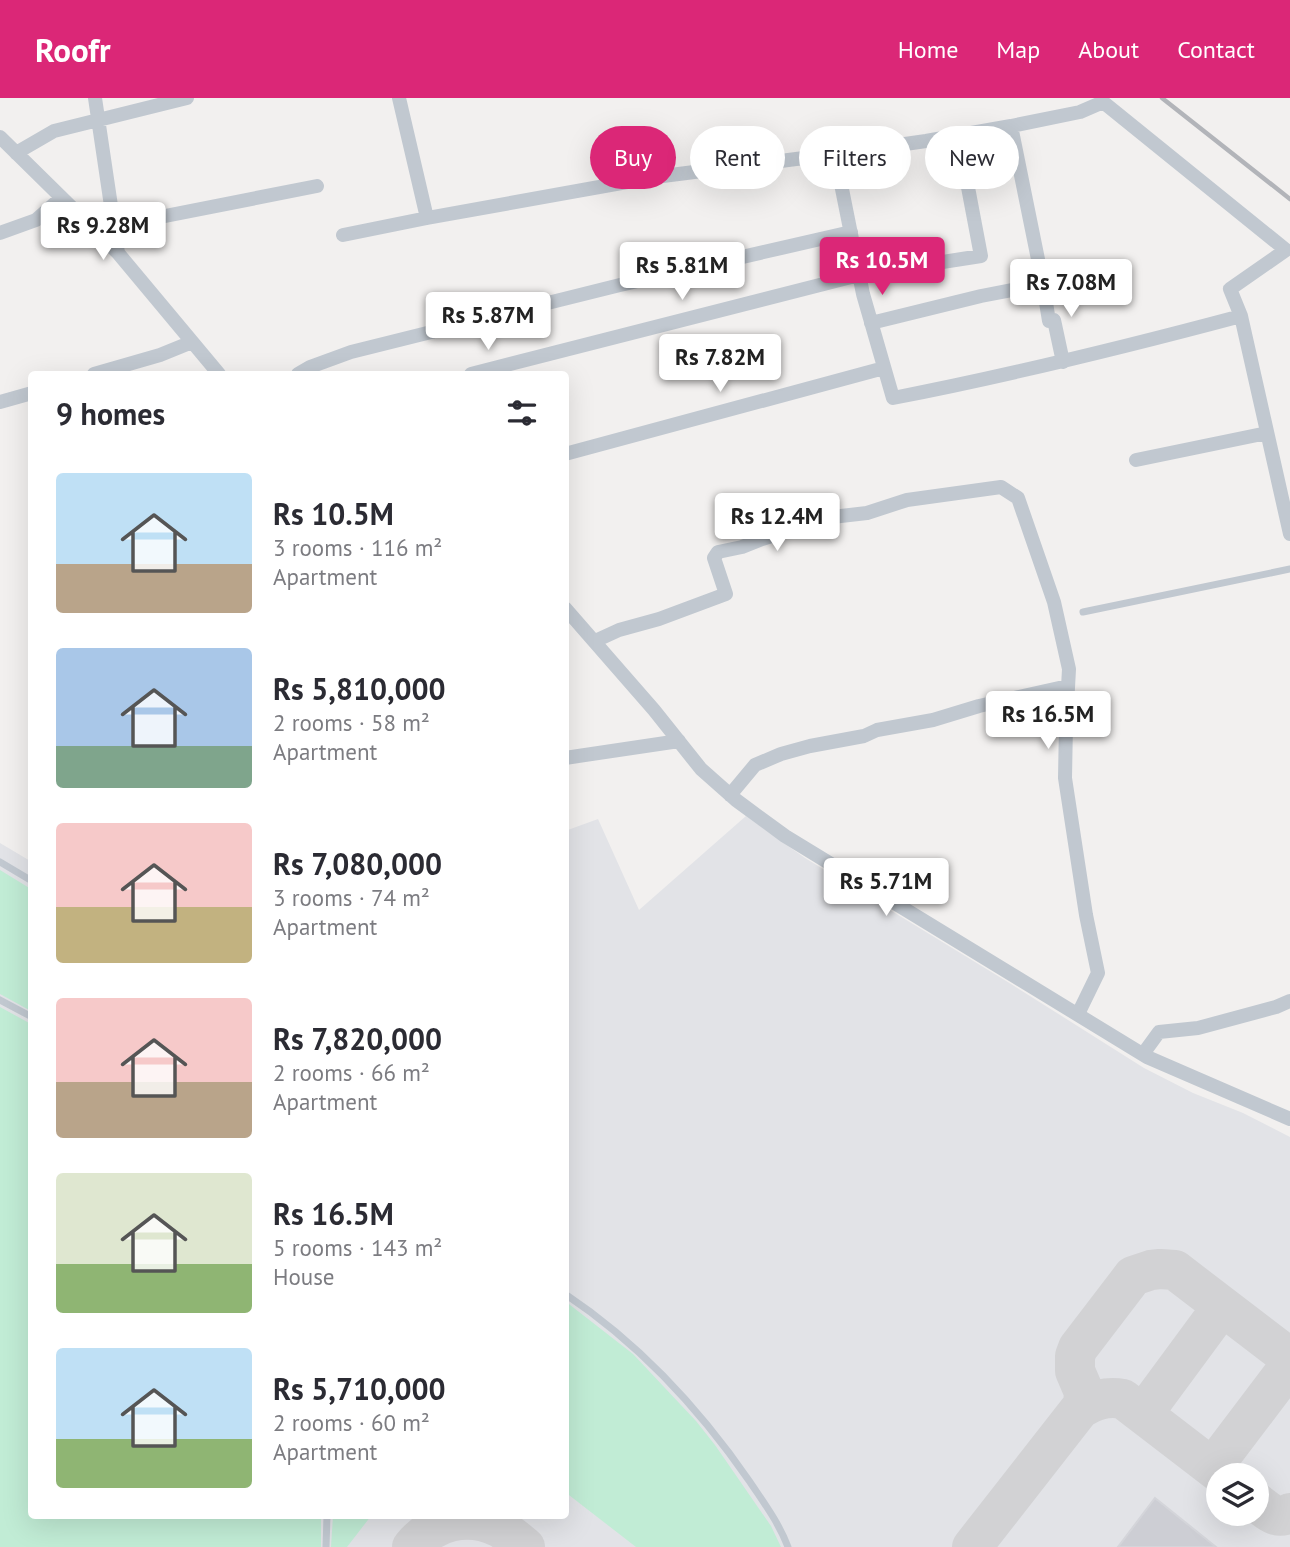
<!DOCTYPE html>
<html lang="en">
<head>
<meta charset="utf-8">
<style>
  :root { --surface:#fff; --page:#f7f7f7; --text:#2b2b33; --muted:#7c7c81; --accent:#db2777 }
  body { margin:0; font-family:"PT Sans",sans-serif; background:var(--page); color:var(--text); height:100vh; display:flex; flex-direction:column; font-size:26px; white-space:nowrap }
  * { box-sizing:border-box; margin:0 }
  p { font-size:23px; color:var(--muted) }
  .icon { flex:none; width:38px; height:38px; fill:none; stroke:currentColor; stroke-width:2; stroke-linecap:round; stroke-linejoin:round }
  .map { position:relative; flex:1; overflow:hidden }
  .drawer { position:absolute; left:28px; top:273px; width:541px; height:1148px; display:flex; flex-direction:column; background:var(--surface); border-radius:7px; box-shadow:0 7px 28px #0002 }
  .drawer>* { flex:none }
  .top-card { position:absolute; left:590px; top:28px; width:595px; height:63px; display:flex; gap:14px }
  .fabs { position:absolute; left:1206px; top:1365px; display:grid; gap:14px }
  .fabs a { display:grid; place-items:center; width:63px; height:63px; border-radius:50%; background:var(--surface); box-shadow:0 7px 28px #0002; font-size:35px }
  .price { position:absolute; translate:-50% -60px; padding:0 16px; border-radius:7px; background:#fff; color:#222; font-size:23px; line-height:46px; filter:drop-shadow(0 2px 4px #0008) }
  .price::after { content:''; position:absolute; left:50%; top:42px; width:21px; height:16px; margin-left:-10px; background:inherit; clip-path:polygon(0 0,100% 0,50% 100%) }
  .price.current { background:var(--accent); color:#fff }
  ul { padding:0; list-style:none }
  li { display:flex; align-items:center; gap:21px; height:175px; padding:0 28px }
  li span { display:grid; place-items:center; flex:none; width:196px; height:140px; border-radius:7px; color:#555 }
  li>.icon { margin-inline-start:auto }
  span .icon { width:84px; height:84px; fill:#fffc; stroke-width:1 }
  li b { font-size:30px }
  h2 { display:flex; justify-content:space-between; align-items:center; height:84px; padding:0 28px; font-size:30px }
  .chip { padding:0 24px; border-radius:32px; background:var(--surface); box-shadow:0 7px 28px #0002; font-size:24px; line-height:63px }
  .chip.current { background:var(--accent); color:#fff }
  header { display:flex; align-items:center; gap:42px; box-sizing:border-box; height:98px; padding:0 35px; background:var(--accent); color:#fff }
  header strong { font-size:33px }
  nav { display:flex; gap:38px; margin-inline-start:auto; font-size:24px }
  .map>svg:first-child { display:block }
  .airport { fill:#e2e3e7; fill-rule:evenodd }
  .green { fill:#c1ecd5 }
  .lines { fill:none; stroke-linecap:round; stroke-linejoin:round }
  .taxiway { stroke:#d2d2d4; stroke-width:40 }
  .building { fill:#cdced4; stroke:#d4d5da; stroke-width:2 }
  .service { stroke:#c1c8d0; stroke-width:7 }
  .minor { stroke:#c1c8d0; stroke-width:14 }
  .rail { stroke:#b2b4b9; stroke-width:4.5 }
</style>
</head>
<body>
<header>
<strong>Roofr</strong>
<nav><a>Home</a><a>Map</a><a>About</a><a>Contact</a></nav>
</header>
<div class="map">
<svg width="1290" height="1449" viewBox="0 0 1290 1449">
  <rect width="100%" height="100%" fill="#f2f0ef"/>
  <path class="airport" d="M746,718L805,760L1011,886L1144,970L1193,995L1243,1015L1290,1039V1449H0V745L32,764V1418H565V733L598,721L639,812ZM1218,1377H1256V1416H1218Z"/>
  <path class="green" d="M0,772L31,791V913L0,896Z
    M0,909L31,926L32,1418H321V1449H0Z
    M565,1203L633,1256L696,1323L715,1347L771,1428L781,1449H636L565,1394Z
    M333,1418H371L347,1449H331Z"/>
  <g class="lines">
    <path class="taxiway" d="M1154,1301L1210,1225
      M1080,1311C1094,1302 1106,1298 1123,1301L1222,1377
      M1225,1353L1281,1279
      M1256,1404C1267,1412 1276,1423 1290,1415
      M412,1449C433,1423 467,1414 498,1429C508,1434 516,1442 525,1449
      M972,1449L1083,1307L1084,1294L1075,1273V1258L1078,1250L1133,1178L1151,1172L1160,1171L1175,1172L1290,1260"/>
  </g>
  <path class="building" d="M1155,1400L1216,1449H1118Z"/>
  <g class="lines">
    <path class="service" d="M1083,514L1290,471
      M0,764L32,783
      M0,902L32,919
      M565,1196C640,1246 699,1310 750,1384C764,1405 779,1425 788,1449
      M326,1449L327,1418"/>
    <path class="minor" d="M95,0L118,155
      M399,0L427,120
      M0,39L118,155L219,276
      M16,55L54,33L187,0
      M835,56L926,43L1011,28L1080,14L1103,4L1286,152L1230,191L1241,218
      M94,132L317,88
      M0,135L36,122L61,100
      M343,137L427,120L655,79L835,56L863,196L893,300C1011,277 1125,249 1241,218L1290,436
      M1043,186L1049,223L1054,222L1063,264
      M871,225L981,198L1043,186L1011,28
      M94,276L160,257L192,244
      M298,276L310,269L351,254L620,187L851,134
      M471,276L859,177L981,158L967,84L964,85L956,38
      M0,304L32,295
      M565,356L884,270
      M1136,362L1267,335
      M565,510L654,612L701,671L736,702L785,738L1147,959L1290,1021
      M595,543L619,532L659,521L726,496L714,460L718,454L742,449L762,441L832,419L867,415L907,402L1001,389L1018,400L1054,504L1069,571L1066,626L1065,680L1086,817L1098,875L1078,916
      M565,660L679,643
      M730,697L755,667L781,656L810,648L864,638L877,632L933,622L979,608L1068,588
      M1143,956L1159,934L1198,930L1276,909L1290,903"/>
    <path class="rail" d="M1162,0L1290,101"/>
  </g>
</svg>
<div class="fabs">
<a><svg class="icon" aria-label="layers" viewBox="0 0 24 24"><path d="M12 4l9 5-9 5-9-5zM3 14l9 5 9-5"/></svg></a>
</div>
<b class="price" style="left:103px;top:164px">Rs 9.28M</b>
<b class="price current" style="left:882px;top:199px">Rs 10.5M</b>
<b class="price" style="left:682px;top:204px">Rs 5.81M</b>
<b class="price" style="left:1071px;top:221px">Rs 7.08M</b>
<b class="price" style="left:488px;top:254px">Rs 5.87M</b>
<b class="price" style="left:720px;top:296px">Rs 7.82M</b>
<b class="price" style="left:777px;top:455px">Rs 12.4M</b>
<b class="price" style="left:1048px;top:653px">Rs 16.5M</b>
<b class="price" style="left:886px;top:820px">Rs 5.71M</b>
<div class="top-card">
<a class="chip current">Buy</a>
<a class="chip">Rent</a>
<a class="chip">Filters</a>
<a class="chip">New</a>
</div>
<section class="drawer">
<h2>9 homes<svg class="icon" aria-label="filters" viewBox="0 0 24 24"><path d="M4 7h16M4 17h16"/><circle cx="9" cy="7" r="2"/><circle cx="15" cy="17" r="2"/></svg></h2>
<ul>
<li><span style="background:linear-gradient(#bfe0f5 65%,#b9a48a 0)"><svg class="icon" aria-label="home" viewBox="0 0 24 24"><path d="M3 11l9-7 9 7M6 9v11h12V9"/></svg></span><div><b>Rs 10.5M</b><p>3 rooms · 116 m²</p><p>Apartment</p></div></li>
<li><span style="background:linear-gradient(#a9c7e8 70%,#7fa58c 0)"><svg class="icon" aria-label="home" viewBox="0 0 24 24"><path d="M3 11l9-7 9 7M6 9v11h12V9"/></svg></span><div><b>Rs 5,810,000</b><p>2 rooms · 58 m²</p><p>Apartment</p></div></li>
<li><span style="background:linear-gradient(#f6c9c9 60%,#c2b280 0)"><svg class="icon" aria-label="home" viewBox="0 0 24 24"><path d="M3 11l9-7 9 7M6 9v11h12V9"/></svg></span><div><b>Rs 7,080,000</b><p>3 rooms · 74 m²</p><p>Apartment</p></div></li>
<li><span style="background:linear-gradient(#f6c9c9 60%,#b9a48a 0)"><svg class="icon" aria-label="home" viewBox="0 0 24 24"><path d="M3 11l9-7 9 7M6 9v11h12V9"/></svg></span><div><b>Rs 7,820,000</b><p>2 rooms · 66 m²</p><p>Apartment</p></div></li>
<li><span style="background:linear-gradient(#dfe7d0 65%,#8fb573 0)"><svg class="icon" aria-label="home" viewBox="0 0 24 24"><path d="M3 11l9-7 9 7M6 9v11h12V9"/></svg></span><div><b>Rs 16.5M</b><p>5 rooms · 143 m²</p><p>House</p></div></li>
<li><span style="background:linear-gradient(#bfe0f5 65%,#8fb573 0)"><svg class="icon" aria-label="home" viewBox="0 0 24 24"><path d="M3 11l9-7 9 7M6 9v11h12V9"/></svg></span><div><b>Rs 5,710,000</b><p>2 rooms · 60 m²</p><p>Apartment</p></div></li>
</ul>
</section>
</div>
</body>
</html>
